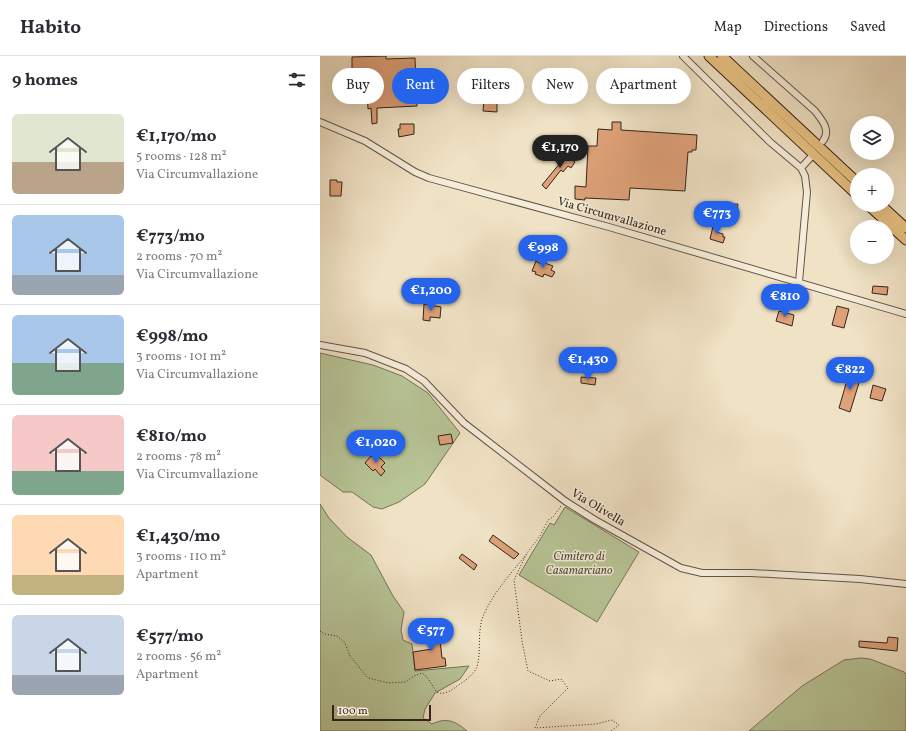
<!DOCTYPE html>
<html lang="en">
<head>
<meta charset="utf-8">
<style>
  :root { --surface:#fff; --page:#f2f2f3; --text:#2b2b33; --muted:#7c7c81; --line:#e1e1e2; --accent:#2563eb }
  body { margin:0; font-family:Vollkorn,serif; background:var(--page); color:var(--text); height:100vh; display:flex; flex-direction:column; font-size:15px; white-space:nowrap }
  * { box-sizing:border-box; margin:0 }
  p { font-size:13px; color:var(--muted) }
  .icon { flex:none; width:22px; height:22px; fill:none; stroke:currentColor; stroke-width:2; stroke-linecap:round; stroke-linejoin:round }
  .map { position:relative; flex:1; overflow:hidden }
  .details { display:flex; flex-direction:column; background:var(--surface); width:320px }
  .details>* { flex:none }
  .banner { position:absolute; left:12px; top:12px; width:380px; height:36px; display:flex; gap:8px }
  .fabs { position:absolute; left:530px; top:60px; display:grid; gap:8px }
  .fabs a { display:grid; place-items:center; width:44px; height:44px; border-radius:50%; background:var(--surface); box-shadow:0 4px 16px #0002; font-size:20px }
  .scale { position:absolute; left:12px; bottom:10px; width:99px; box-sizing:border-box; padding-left:4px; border:2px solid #34241d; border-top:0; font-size:11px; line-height:14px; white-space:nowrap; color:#34241d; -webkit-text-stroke:3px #f5ecd9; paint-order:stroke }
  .price { position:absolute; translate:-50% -34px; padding:0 9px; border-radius:14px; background:var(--accent); color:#fff; font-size:13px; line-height:26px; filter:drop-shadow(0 1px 2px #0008) }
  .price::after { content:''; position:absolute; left:50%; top:24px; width:12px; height:9px; margin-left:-6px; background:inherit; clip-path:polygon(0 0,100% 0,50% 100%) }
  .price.selected { background:#222; color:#fff }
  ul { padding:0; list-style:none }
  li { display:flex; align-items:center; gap:12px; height:100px; padding:0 12px }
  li+li { border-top:1px solid var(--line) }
  li span { display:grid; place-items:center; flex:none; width:112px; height:80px; border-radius:6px; color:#555 }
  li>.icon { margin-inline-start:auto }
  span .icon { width:48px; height:48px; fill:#fffc; stroke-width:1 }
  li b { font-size:17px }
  h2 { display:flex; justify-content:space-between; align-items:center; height:48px; padding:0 12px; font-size:17px }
  .chip { padding:0 14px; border-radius:18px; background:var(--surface); box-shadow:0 4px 16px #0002; font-size:14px; line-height:36px }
  .chip.selected { background:var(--accent); color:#fff }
  header { display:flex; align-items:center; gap:24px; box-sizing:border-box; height:56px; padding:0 20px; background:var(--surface); border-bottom:1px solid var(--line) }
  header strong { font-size:19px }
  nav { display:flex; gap:22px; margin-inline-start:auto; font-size:14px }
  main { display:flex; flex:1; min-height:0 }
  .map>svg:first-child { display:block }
  .green { fill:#b7c496; stroke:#76745a }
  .building { fill:#dea178; stroke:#34241d }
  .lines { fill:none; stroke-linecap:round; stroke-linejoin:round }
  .minor-casing { stroke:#635447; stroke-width:8 }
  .highway-casing { stroke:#34241d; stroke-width:11 }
  .path { stroke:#34241d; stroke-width:1; stroke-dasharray:1 2; stroke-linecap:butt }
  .minor { stroke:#f5ecd9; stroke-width:6 }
  .highway { stroke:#e8c182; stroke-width:9 }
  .labels { text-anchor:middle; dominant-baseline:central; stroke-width:3; stroke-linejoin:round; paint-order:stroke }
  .street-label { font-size:12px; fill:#34241d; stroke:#f5ecd9 }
  .park-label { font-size:12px; font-style:italic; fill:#554c3b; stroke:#f5ecd9 }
</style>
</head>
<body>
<header>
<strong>Habito</strong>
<nav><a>Map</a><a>Directions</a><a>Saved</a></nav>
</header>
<main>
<section class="details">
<h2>9 homes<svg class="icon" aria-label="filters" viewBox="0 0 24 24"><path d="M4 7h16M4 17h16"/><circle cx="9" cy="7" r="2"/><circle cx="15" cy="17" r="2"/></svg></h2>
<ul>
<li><span style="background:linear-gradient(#dfe7d0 60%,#b9a48a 0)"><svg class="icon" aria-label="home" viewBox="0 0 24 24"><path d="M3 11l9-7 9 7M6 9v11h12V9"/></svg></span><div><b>€1,170/mo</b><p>5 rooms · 128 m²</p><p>Via Circumvallazione</p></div></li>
<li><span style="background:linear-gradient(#a9c7e8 75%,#9aa5b1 0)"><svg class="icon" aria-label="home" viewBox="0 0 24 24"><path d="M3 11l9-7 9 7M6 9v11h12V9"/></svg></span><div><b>€773/mo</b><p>2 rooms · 70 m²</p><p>Via Circumvallazione</p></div></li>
<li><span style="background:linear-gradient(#a9c7e8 60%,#7fa58c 0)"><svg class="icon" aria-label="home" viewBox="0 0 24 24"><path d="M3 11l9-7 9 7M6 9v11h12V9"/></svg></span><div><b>€998/mo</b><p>3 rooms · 101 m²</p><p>Via Circumvallazione</p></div></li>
<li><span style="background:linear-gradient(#f6c9c9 70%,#7fa58c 0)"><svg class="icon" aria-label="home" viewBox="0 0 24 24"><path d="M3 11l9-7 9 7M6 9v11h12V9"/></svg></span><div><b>€810/mo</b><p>2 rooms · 78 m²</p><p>Via Circumvallazione</p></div></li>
<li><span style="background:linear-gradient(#ffd9b3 75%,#c2b280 0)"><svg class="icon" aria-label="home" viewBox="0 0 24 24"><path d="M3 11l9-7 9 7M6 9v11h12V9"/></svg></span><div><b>€1,430/mo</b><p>3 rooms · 110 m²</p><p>Apartment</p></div></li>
<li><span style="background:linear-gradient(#c9d6e8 75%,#9aa5b1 0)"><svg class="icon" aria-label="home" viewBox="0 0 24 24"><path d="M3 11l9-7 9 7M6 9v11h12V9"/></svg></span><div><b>€577/mo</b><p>2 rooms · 56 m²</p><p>Apartment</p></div></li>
</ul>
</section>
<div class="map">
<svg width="586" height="675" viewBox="0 0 586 675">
  <rect width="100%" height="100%" fill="#f0e2c5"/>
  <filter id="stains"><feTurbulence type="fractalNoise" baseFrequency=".005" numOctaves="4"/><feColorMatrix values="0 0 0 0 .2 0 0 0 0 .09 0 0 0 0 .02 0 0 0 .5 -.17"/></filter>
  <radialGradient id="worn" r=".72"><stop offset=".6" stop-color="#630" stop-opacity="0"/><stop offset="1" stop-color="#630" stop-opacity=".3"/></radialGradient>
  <path class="green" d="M0,297L53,309L82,320L108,337L140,377L105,428L79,446L62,453L53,451L32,436H23L0,419Z
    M0,448L9,462L27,481L51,499L73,540L84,556L81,574L83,584L92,588L95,615L149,610L140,623L115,637L105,653L103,662L112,668C127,661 135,665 147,675H0Z
    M245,451L319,496L277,566L199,519L230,467L234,469Z
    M541,602L550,603L584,616L586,618V675H429L482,630L524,604Z"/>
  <path class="building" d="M66,0V3L95,2L97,50L57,52V67L52,68L51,52L48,53L47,36H32V1Z
    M164,43L177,44V56L163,55Z
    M292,66H301V74L377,79L376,94H372V96H368L365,135L310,132L309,144L265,142V144L255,143V130L266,131L268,90H277L278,73L292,74Z
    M80,68H94V78L79,81L78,73H80Z
    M250,95L255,99L251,103L255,106L251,112L248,110L243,116L241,114L226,133L222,129Z
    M10,124H17V126H22L21,140H10Z
    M411,148H418L416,165L411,166Z
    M394,166H397L396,176L403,178V181H405L403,187L390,183Z
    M216,205L221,208L222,206L233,210L231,214L235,216L232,221L224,218L223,221L215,218L216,216L212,215Z
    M553,230L568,231L567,239L552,237Z
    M104,248L121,251L120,262L110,261V265L103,264Z
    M517,250L529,253L524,272L512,269Z
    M459,255L474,259L472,270L456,265Z
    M530,314L542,317L530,356L519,352Z
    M261,321L276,322L275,329L261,327Z
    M553,329L566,333L562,345L550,342Z
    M131,378L133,387L120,389L118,380Z
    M56,398L65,407L61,411L65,415L61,420L55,413L53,415L45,407L51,400L53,401Z
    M173,479L199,498L194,503L169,485Z
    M142,498L157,509L154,514L139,502Z
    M118,566L122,602H125L126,610L95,614L93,596L112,593L109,567Z
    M568,581L578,582L577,595L539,591V585L567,587Z"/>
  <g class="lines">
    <g class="minor-casing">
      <path id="minor" d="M363,0L450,86L481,112L485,120L487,136L479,226
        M433,0L495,55C502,64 511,74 503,85
        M0,66L45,85L95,116L109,122L289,171L586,258
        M481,112L491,101
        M0,289L45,297L86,313L104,325L144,367L245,445L275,464L361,512L382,517H431L540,523L586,528"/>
    </g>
    <g class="highway-casing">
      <path id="highway" d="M389,0L537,139
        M402,0L537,126
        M548,149L586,184
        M561,149L586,172"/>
    </g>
    <path class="path" d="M241,450L233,461L228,464L220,480L207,497L194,524L202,585L208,615L230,625L241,623L248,632L220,660L215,672L276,668L292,664L299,669L291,675
      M0,575L4,578L17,580L25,587L30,600L48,622L69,627L85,626L94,620L102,617C110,622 111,630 118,637C126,638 131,635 137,630C144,626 154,618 157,611C162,593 156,573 165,556C175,535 191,517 206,499"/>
    <use href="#minor" class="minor"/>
    <use href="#highway" class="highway"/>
  </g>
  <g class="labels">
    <g class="street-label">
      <text transform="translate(292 161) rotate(16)">Via Circumvallazione</text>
      <text transform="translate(278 452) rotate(31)">Via Olivella</text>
    </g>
    <g class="park-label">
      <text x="259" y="501">Cimitero di<tspan x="259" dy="14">Casamarciano</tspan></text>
    </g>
  </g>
  <rect width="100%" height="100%" filter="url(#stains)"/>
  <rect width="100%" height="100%" fill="url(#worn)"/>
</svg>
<div class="fabs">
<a><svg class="icon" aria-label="layers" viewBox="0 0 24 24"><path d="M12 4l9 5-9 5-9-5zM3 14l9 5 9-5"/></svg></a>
<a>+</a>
<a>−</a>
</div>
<div class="scale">100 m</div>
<b class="price selected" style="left:240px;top:113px">€1,170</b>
<b class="price" style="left:397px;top:179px">€773</b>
<b class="price" style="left:223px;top:213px">€998</b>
<b class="price" style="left:111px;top:256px">€1,200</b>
<b class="price" style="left:465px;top:262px">€810</b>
<b class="price" style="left:268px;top:325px">€1,430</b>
<b class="price" style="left:530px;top:335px">€822</b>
<b class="price" style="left:56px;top:408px">€1,020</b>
<b class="price" style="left:111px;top:596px">€577</b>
<div class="banner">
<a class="chip">Buy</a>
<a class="chip selected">Rent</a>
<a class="chip">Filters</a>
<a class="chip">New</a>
<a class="chip">Apartment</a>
</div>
</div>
</main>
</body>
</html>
